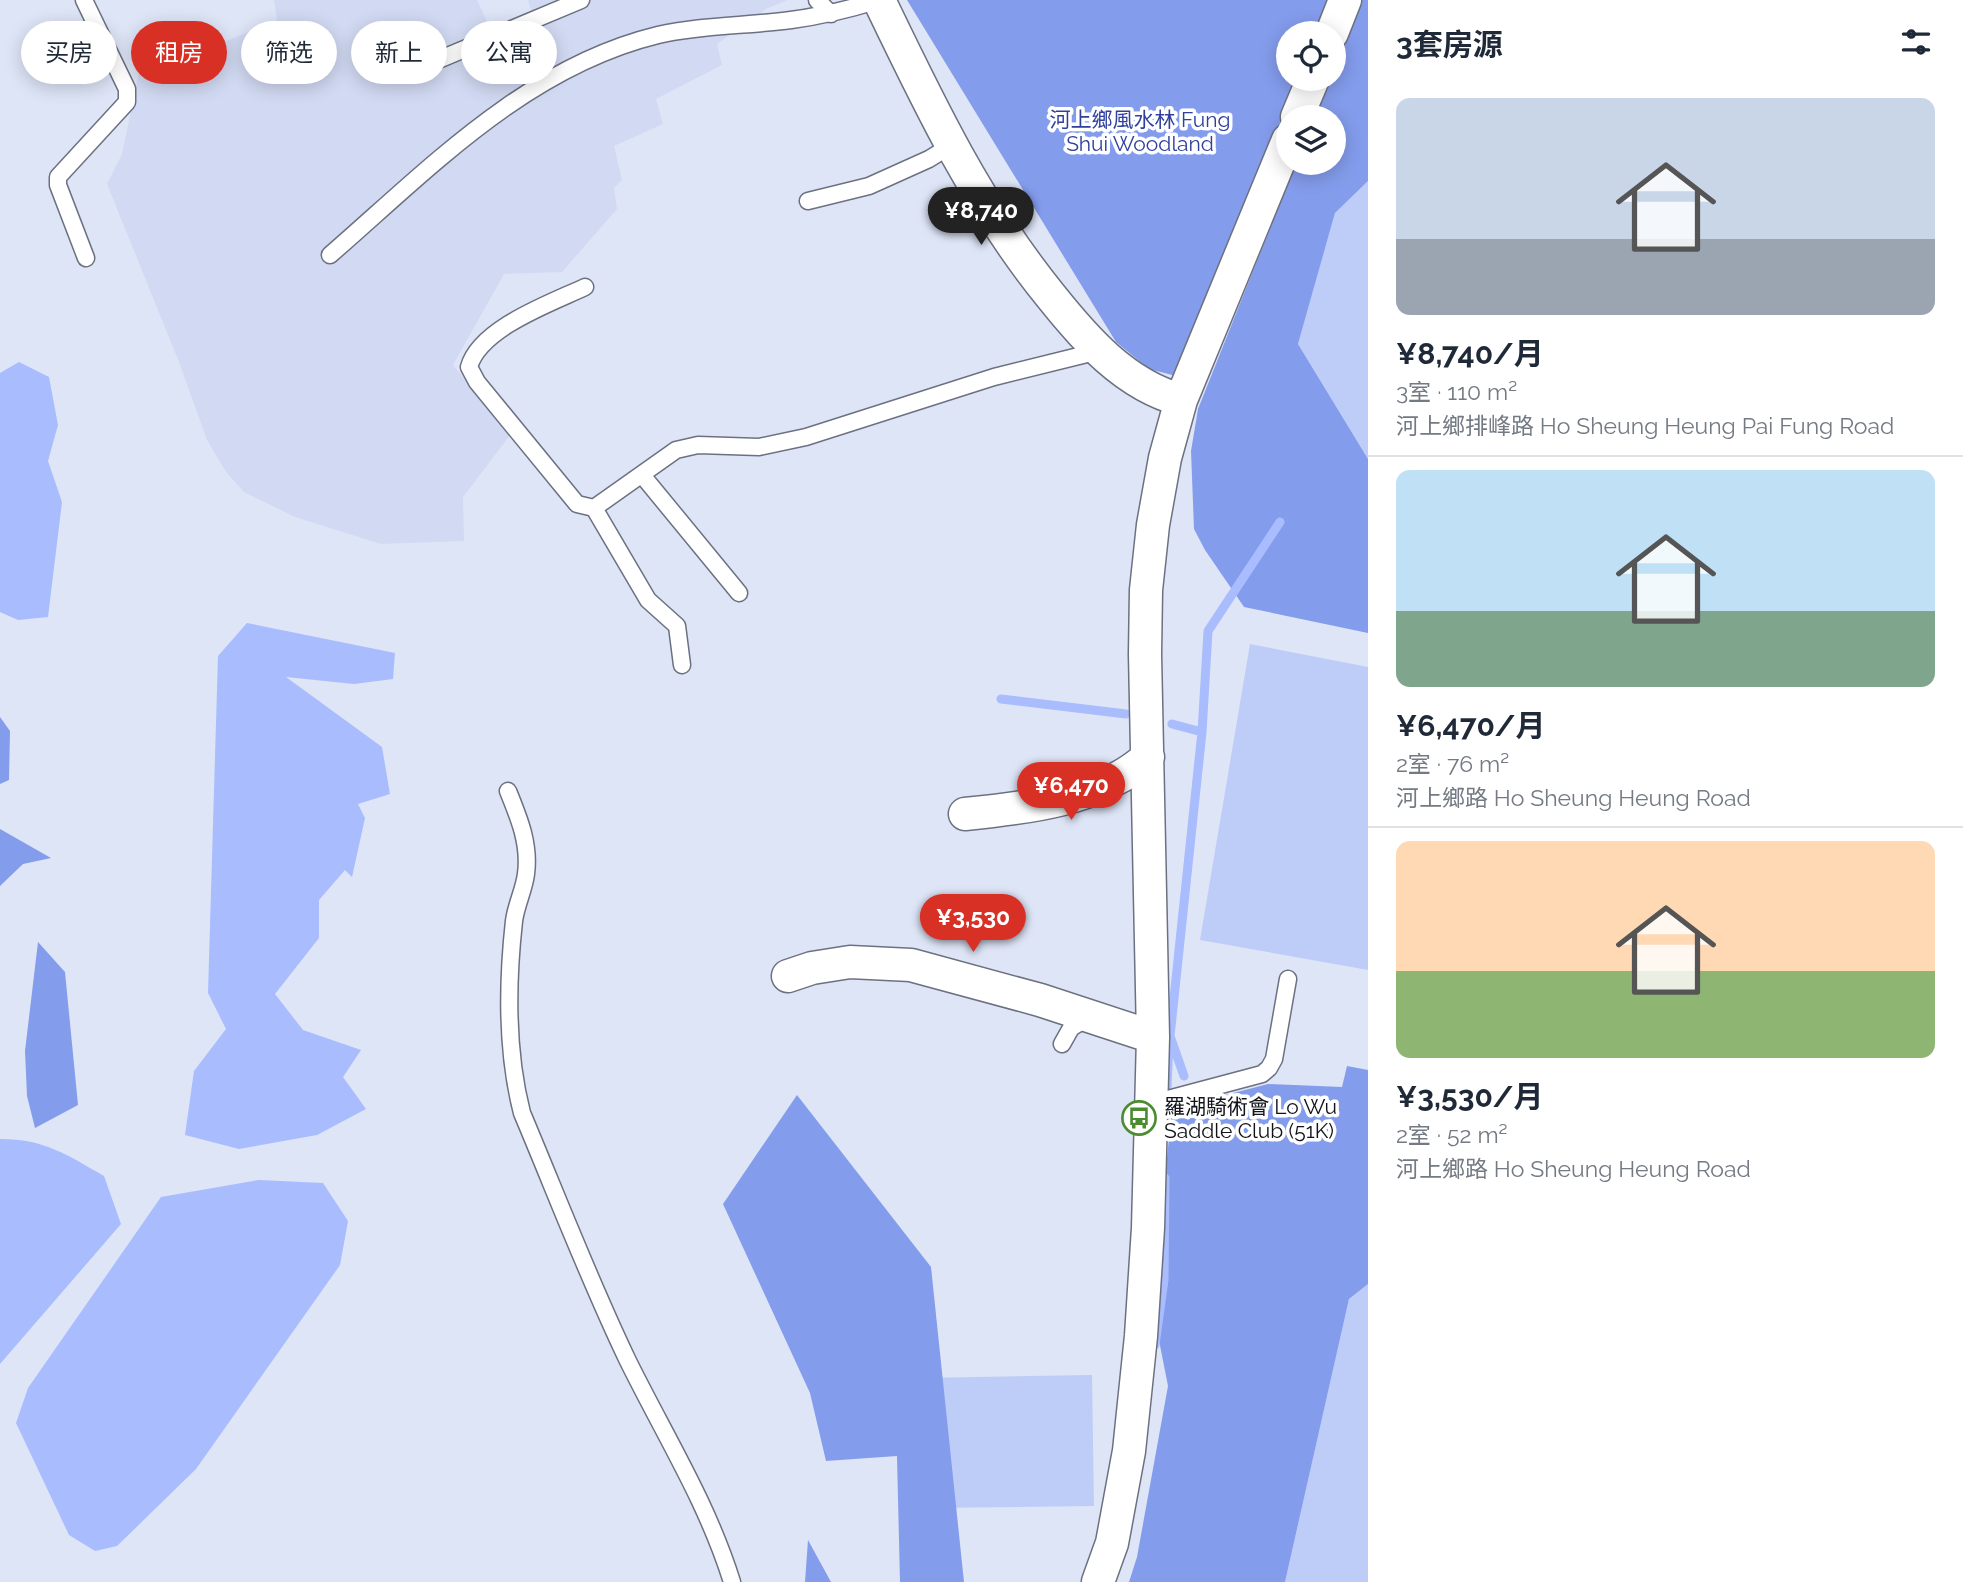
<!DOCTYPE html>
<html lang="zh">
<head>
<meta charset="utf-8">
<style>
  :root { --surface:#fff; --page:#f6f6f7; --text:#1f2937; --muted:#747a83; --line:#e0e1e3; --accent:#d93025 }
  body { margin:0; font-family:Raleway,"Noto Sans SC",sans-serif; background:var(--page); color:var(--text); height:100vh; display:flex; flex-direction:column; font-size:26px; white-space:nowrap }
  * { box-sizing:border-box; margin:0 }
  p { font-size:23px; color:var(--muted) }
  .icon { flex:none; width:38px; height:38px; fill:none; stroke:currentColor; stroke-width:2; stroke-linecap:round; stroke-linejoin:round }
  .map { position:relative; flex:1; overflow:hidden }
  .drawer { display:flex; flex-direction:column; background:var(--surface); width:595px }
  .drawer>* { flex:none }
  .guide { position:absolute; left:21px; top:21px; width:665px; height:63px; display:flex; gap:14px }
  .fabs { position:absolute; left:1276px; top:21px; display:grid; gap:14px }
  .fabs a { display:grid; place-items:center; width:70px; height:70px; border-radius:50%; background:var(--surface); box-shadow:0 4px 18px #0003; font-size:35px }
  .price { position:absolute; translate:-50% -60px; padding:0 16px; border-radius:24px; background:var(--accent); color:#fff; font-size:23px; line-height:46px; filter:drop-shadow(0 2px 4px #0008) }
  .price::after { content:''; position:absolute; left:50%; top:42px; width:21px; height:16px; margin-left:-10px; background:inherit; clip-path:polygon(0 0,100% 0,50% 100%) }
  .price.active { background:#222; color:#fff }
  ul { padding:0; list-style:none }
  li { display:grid; align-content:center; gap:14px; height:371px; padding:0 28px }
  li+li { border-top:2px solid var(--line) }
  li span { display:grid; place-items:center; height:217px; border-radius:14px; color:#555 }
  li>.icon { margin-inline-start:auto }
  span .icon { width:126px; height:126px; fill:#fffc; stroke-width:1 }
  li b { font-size:30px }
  h2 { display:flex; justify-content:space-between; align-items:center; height:84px; padding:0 28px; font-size:30px }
  .chip { padding:0 24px; border-radius:32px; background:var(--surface); box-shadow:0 4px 18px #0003; font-size:24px; line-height:63px }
  .chip.active { background:var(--accent); color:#fff }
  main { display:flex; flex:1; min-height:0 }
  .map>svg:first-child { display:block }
  .built { fill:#d2daf3 }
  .green { fill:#beccf8 }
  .forest { fill:#849cec }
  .water { fill:#a8bcfe }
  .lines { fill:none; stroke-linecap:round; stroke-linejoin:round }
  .stream { stroke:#a8bcfe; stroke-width:9 }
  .service-casing { stroke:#6c7181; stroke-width:19 }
  .minor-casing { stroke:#6c7181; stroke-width:35 }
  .service { stroke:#fff; stroke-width:16 }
  .minor { stroke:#fff; stroke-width:32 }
  .labels { text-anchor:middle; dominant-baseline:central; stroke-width:7; stroke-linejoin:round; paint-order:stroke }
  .park-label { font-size:21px; fill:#30419d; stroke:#fff }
  .poi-label { font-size:21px; fill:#111319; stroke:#fff; text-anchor:start }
</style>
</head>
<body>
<main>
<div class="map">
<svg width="1368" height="1582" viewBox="0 0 1368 1582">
  <rect width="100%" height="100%" fill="#dee5f7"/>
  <path class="built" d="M274,0H477L491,30L531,11L528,0H788L766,9L717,44L722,65L656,99L663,124L614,146L622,180L614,188L617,209L562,272L504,274L453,365L511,434L463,497L464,541L381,544L295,517L244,492L226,472L207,440L179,362L107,184L122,154L140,67L178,61L277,20Z"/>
  <path class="green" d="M1368,181V459L1298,344L1335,213Z
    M1250,644L1368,667V970L1200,940Z
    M1368,1284V1582H1285L1349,1299Z
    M1092,1375L1094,1506L921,1508L919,1378Z"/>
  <path class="forest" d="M907,0H1335L1322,33H1288V79H1303L1180,377L1149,369L1116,342Z
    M1356,0H1368V181L1335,213L1298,344L1368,459V633L1244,607L1205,550L1194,529L1191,451L1198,409L1296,163H1334V117H1312L1325,79H1334V55Z
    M0,717L10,731L9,780L0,784Z
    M0,829L51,858L23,864L0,886Z
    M38,942L65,972L78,1105L35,1128L27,1096L25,1051Z
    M1347,1066L1368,1070V1284L1349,1299L1285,1582H1129L1137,1557L1168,1386L1152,1305L1172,1109L1268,1084L1342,1087Z
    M797,1095L931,1267L964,1582H900L897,1456L826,1461L810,1393L723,1204Z
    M808,1540L831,1582H805Z"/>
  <path class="water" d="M19,362L49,377L58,425L48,461L62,502L48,617L18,620L0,612V373Z
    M247,623L395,653L393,679L354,684L286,677L382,747L390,794L358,804L365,818L352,877L345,870L319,900V938L275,994L303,1030L361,1050L343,1077L366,1109L317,1135L239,1149L185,1135L194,1071L226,1029L208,993L218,656Z
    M0,1139C45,1139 67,1155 104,1176L121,1224L0,1364Z
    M259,1180L323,1183L348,1221L340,1265L196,1469L117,1546L95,1551L69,1535L16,1423L28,1388L161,1197Z"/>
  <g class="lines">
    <path class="stream" d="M1001,699L1126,714
      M1172,724L1202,732
      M1184,1076L1170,1036L1202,732L1208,631L1280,522
      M1167,1087L1169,1041
      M1155,1345L1164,1280L1165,1178"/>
    <g class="service-casing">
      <path id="service" d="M84,0L127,89V102L58,177V185L86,258
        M817,0L831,14
        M431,63L581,0
        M808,201L869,186L929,159L950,146
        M330,255C429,169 526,67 658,35C701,25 747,26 791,20C821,16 850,9 879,0
        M585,287C551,303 480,328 469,367L477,382L577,504L594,508L676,450L698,445L759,447L806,437L994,377L1099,351
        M642,475L739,593
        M594,508L648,600L677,626L682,665
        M508,791C519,818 530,844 526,874C524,890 516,905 514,921C507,984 506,1051 522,1113C557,1196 589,1280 628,1361C665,1436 707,1502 732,1582
        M1062,1044L1071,1028L1089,1017
        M1153,1103L1262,1074L1269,1068L1274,1059L1288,979"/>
    </g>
    <g class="minor-casing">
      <path id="minor" d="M879,0C929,104 977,205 1050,295C1085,339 1125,385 1181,400
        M1332,33L1345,0
        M1297,117L1313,79
        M965,814C1026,808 1100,800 1148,757
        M788,976L812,968L850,962L911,965L1040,1000L1153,1037
        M1098,1582L1112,1543L1129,1451L1141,1336L1148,1228L1153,1037L1145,654L1146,590L1153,525L1165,458L1181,400L1288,140"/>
    </g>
    <use href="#service" class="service"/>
    <use href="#minor" class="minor"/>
  </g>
  <defs>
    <g id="bus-ring" transform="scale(1.75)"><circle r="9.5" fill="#fff" stroke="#4b8c2e" stroke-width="1.5"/><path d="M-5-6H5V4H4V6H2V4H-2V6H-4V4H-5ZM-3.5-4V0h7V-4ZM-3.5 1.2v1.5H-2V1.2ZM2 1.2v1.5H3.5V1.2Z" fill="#4b8c2e"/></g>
  </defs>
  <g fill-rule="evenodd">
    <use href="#bus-ring" x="1139" y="1118"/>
  </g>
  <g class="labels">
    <g class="park-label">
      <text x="1140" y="119">河上鄉風水林 Fung<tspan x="1140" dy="24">Shui Woodland</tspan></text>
    </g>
    <g class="poi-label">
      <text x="1164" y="1106">羅湖騎術會 Lo Wu<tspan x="1164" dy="24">Saddle Club (51K)</tspan></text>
    </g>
  </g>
</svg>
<div class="fabs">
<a><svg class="icon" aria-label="locate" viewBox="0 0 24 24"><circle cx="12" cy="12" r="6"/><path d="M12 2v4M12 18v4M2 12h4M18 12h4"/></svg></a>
<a><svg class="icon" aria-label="layers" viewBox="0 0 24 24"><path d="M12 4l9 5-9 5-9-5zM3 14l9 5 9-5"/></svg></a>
</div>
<b class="price active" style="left:981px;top:247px">¥8,740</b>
<b class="price" style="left:1071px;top:822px">¥6,470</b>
<b class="price" style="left:973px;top:954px">¥3,530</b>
<div class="guide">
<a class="chip">买房</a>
<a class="chip active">租房</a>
<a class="chip">筛选</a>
<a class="chip">新上</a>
<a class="chip">公寓</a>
</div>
</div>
<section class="drawer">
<h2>3套房源<svg class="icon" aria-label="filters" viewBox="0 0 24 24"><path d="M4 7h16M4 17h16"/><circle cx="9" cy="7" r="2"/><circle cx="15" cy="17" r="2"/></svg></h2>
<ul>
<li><span style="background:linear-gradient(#c9d6e8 65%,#9aa5b1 0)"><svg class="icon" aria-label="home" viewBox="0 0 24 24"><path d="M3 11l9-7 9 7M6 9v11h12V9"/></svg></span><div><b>¥8,740/月</b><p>3室 · 110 m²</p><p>河上鄉排峰路 Ho Sheung Heung Pai Fung Road</p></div></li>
<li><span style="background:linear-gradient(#bfe0f5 65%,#7fa58c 0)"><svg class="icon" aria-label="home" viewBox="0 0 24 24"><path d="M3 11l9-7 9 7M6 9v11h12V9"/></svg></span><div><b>¥6,470/月</b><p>2室 · 76 m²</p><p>河上鄉路 Ho Sheung Heung Road</p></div></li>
<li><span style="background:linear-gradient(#ffd9b3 60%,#8fb573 0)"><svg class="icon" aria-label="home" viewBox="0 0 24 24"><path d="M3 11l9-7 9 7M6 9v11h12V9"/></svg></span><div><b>¥3,530/月</b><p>2室 · 52 m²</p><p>河上鄉路 Ho Sheung Heung Road</p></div></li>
</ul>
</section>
</main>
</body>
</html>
